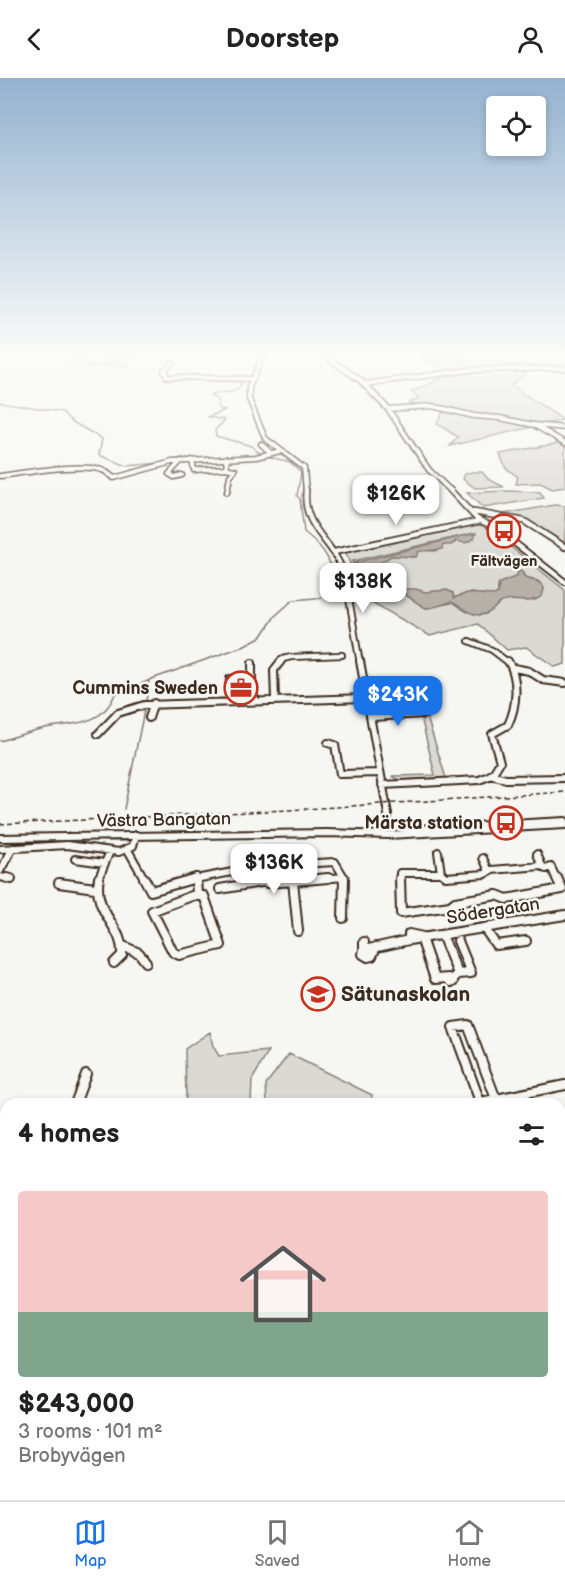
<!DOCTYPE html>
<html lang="en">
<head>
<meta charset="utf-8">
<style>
  :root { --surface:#fff; --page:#f6f6f6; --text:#222; --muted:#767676; --line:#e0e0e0; --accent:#1a73e8 }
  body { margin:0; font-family:"Balsamiq Sans",sans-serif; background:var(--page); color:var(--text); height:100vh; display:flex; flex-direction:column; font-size:22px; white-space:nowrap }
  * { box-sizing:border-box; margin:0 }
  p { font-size:20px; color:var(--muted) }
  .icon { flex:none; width:33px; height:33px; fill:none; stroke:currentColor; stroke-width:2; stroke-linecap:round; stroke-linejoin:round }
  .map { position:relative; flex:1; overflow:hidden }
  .panel { position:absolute; left:0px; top:1020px; width:566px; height:402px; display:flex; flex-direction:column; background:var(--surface); border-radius:18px 18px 0 0; box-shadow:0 3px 9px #0003 }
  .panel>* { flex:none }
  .tools { position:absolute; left:486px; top:18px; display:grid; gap:12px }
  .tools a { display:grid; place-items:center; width:60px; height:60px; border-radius:6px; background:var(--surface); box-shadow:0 3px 9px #0003; font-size:30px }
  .price { position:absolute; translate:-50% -51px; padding:0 14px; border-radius:12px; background:#fff; color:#222; font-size:20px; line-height:39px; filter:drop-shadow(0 2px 3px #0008) }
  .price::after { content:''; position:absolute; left:50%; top:36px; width:18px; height:14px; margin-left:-9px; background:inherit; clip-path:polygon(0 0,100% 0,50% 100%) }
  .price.current { background:var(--accent); color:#fff }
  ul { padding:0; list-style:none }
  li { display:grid; align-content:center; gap:12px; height:318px; padding:0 18px }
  li span { display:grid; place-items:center; height:186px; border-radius:6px; color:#555 }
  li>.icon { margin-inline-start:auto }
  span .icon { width:108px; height:108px; fill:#fffc; stroke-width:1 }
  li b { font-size:26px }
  h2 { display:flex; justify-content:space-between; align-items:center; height:72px; padding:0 18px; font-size:26px }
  header { display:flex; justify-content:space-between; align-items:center; height:78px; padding:0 18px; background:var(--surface); font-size:27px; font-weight:700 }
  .menu { display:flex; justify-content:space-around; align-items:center; height:84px; border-top:2px solid var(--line); background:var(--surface); font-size:16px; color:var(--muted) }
  .menu a { display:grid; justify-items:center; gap:3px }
  .menu .current { color:var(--accent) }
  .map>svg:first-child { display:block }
  .green { fill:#dad9d3; stroke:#8a8278; stroke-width:1.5; fill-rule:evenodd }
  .water { fill:#b6b0a9; stroke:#857a71; stroke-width:1.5 }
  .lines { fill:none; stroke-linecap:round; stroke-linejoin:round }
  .stream { stroke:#857a71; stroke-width:1.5 }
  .minor-far4-casing { stroke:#3b2a1e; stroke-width:7 }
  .minor-far3-casing { stroke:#3b2a1e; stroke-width:8 }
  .minor-far2-casing { stroke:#3b2a1e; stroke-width:10 }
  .minor-far1-casing { stroke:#3b2a1e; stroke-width:12 }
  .minor-casing { stroke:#3b2a1e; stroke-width:14 }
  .major-casing { stroke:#3b2a1e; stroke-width:8 }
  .minor-far4 { stroke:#f6f6f2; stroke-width:4 }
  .minor-far3 { stroke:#f6f6f2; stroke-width:4.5 }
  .minor-far2 { stroke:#f6f6f2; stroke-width:6 }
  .minor-far1 { stroke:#f6f6f2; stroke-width:8 }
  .minor { stroke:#f6f6f2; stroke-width:9 }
  .major { stroke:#f6f6f2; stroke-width:4.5 }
  .rail { stroke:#3b2a1e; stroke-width:1.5; stroke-dasharray:5 3; stroke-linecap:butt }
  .labels { text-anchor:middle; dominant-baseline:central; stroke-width:5; stroke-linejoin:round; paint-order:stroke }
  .far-poi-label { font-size:15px; font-weight:bold; fill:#3b2a1e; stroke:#f6f6f2 }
  .poi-label { font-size:18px; font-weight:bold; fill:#3b2a1e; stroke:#f6f6f2; text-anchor:end }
  .street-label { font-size:18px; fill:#3b2a1e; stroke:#f6f6f2 }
  .near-poi-label { font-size:21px; font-weight:bold; fill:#3b2a1e; stroke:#f6f6f2; text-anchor:start }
</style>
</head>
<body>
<header><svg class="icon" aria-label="back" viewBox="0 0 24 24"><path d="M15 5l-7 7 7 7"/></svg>Doorstep<svg class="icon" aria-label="person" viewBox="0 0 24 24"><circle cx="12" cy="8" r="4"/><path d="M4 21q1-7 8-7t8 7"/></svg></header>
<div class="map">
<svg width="565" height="1422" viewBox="0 0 565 1422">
  <rect width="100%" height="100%" fill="#f6f6f2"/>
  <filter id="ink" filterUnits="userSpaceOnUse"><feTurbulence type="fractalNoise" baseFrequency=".0167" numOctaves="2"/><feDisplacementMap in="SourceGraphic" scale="12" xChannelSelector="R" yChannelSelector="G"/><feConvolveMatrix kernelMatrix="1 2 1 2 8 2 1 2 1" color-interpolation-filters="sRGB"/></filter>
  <g filter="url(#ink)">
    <path class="green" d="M86,277H147L108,285L122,287L126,285L128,286L125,291L104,286L90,290L86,287L67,286V282Z
      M419,277H455L465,282H499L527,294L511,307L563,342L450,368L458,359L437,346L444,331L409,325L419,320L411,314L442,300L436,286Z
      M565,364V409L552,411L541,405L516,406L518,399L505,389L500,376Z
      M472,394H482L488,401L504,409L475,410L463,401L465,396Z
      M504,413L540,414L544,420L483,430L467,415Z
      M555,427L565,428V469L529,443L503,436Z
      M472,445L486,449L565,512V586L555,589L526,569L507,572L478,546L430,558L368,522L374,513L353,492L345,474ZM474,455L467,464L456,463L455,465L443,467L436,473L421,472L413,479L394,477L384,481L376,488H371V496L367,488H359L352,483ZM523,495L525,500L538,503L544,510C541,531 517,519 503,523C499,525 500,526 495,528C486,531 476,532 467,534L455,526V519L472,515L494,518L498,515V507ZM375,498L388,502C393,510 419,515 429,514C438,514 444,510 453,515L451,525L426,530C422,528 405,517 403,514L389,512L386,504L375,500Z
      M421,639H427L446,700L400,702L392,698L435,697Z
      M210,954L213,968L219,978L269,973L252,1002L251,1026H186L185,971Z
      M289,976L372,1017L371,1026H267L266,1006Z
      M0,1215L6,1221V1416H82L80,1422H0Z"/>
    <path class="water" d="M476,455L474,461L465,465L456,463L451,467H443L442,471C433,474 426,471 418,474L416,479L391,478L376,488H371V497L368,496L367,488L352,485Z
      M521,493L525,500C533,503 541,502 544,511L542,518C530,527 518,520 505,523C497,525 496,530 490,534C475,543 463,529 451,524C442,526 436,530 426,530C422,528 405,517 403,514L389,512L386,504L373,499L386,501L391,506L403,511H416L425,514L447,512L453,515L454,520L467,515L494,517L498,515L499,505L518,498L517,494Z"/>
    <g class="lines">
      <path class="stream" d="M237,303L242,306L235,313L210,317L218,322V330L225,332L208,339L225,342L215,352L216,358L251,368L261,376
        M0,324L62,334L71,343L102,361L99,377L127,388L160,385
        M192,381L217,379
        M146,624L149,602L241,569L262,558L275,538L293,522L338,518C332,487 330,474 304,454L300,421L297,418L301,394L290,384L266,378
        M0,663C15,659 30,653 45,650C73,645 103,648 115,616L148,603
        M124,731L145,628"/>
      <g class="minor-far4-casing">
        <path id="minor-far4" d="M263,277L249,309V321L265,360L304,390L306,414
          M172,285L164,293L167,299L253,301
          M365,306L469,292L565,290
          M535,347L565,350
          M261,366L271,375
          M192,382L194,392L227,390L226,380
          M181,383L169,396L174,399L182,397
          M225,390L235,392L230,398L227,414
          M0,398C24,395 80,385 102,392C106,393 111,398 114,400L172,384L256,379L280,373
          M452,414L429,392L388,331L432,328L474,338L500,340L534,347L565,365"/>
      </g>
      <g class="minor-far3-casing">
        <path id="minor-far3" d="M306,412C302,451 333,462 343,494C351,523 354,555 360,585
          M450,412L477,441L494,449L565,504
          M474,434L524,443L565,469
          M334,474L480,443
          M345,502L361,503L371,515
          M469,563L492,572L509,585
          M280,585L283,581L291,579L342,577"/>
      </g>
      <g class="minor-far2-casing">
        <path id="minor-far2" d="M360,583L388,736V742L378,752
          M252,585V614L256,623
          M514,590L529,593L543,602L565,605
          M275,622L274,592L281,583
          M232,623L229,611L230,601L252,599
          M371,639L425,636
          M149,640L154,625
          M98,656L118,635L144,627L366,620
          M328,665L335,667L340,696L380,695
          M490,697L506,701L565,700
          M382,707L479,702L492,697L500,684L492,656L508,647C517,628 519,601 508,583
          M396,749L416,751L565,743
          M0,760L327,755L388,757L565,747
          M0,771L67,767L119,774L133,768L136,757
          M128,772L145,802
          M537,776L542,788L546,791L551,789L557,802
          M483,780L489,793
          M75,781L104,785
          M0,793L13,770
          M441,795L446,799L485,796L491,792L542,788
          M0,799L11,801
          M196,799V802
          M98,802L110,773
          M190,802L264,788L335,784L344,799
          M267,802L266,796L270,795L269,787
          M309,802L344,799V802
          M400,802V795H441L438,774"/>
      </g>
      <g class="minor-far1-casing">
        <path id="minor-far1" d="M7,800L11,801
          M99,800C92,835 124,848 122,877L114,885
          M144,800L151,813L196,800
          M196,800L197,816
          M266,800L267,805L293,803L298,853
          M400,800L401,835L450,828L455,824L497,817L507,821L562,811L557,800
          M293,803L328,800
          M59,805L95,810
          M220,811L267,803
          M197,816V818H204L221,867L179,877L173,874L152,833Z
          M343,840L344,800
          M484,850L496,867L526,863
          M442,857L458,896
          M421,860L435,901L449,900L453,904
          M409,862V856L423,859
          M364,864V872L409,862L565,837
          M123,868L139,875L146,884
          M364,872L363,876L368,879L372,878L376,869
          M450,904L458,896L471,895L458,863
          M468,947L496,1021L480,1024L453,949Z
          M496,1021L565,1007
          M75,1026L86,996"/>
      </g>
      <g class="minor-casing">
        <path id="minor" d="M0,1088L6,1092
          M560,1112L565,1111
          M560,1185L565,1186
          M331,1416V1422
          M434,1416L435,1422
          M519,1416L520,1422"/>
      </g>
      <g class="major-casing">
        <path id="major" d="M324,277L360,302L388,331"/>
      </g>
      <use href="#minor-far4" class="minor-far4"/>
      <use href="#minor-far3" class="minor-far3"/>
      <use href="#minor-far2" class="minor-far2"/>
      <use href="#minor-far1" class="minor-far1"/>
      <use href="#minor" class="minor"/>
      <use href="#major" class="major"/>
      <path class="rail" d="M0,746L289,732L565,714"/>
    </g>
  </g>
  <linearGradient id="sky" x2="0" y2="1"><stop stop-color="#94b2cf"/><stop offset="0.58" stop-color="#fbfbf9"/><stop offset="1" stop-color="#fbfbf9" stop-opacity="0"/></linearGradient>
  <rect width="565" height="476" fill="url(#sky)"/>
  <defs>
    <g id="bus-ring" transform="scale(1.725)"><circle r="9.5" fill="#f6f6f2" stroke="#c8321e" stroke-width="1.5"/><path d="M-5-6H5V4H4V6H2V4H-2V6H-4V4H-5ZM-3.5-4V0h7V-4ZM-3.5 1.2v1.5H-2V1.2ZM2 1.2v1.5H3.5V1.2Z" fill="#c8321e"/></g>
    <g id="office-ring" transform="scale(1.725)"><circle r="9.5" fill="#f6f6f2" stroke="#c8321e" stroke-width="1.5"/><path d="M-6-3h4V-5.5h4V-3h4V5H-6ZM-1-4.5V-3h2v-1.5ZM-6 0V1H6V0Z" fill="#c8321e"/></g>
    <g id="school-ring" transform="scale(1.725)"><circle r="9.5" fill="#f6f6f2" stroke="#c8321e" stroke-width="1.5"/><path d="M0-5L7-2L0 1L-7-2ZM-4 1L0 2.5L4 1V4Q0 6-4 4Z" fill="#c8321e"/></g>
  </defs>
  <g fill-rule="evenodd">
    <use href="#bus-ring" x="504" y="453"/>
    <use href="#office-ring" x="241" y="610"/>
    <use href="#bus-ring" x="506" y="745"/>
    <use href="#school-ring" x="318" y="916"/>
  </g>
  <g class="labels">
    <g class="far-poi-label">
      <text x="504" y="483">Fältvägen</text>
    </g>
    <g class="poi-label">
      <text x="218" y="610">Cummins Sweden</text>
      <text x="483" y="745">Märsta station</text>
    </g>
    <g class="street-label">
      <text transform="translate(164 742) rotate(-1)">Västra Bangatan</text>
      <text transform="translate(493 833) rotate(-9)">Södergatan</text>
    </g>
    <g class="near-poi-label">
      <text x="341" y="916">Sätunaskolan</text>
    </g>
  </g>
</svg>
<div class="tools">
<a><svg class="icon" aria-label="locate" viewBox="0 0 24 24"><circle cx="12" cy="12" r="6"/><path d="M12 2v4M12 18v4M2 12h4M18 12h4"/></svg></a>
</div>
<b class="price" style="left:396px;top:448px">$126K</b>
<b class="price" style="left:363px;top:536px">$138K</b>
<b class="price current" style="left:398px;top:649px">$243K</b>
<b class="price" style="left:274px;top:817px">$136K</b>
<section class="panel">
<h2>4 homes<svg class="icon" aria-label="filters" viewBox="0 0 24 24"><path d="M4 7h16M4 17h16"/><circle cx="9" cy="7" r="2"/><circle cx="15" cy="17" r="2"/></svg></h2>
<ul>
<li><span style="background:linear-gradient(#f6c9c9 65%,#7fa58c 0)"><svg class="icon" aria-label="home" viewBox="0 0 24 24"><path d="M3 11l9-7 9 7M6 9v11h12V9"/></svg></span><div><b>$243,000</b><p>3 rooms · 101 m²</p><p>Brobyvägen</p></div></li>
</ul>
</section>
</div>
<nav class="menu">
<a class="current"><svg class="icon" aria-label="map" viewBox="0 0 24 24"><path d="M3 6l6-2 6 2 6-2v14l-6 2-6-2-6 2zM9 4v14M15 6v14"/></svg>Map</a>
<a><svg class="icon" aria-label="saved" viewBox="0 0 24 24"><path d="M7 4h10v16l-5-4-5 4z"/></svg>Saved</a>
<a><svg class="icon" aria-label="home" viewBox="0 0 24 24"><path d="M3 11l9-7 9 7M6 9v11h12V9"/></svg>Home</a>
</nav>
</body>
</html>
